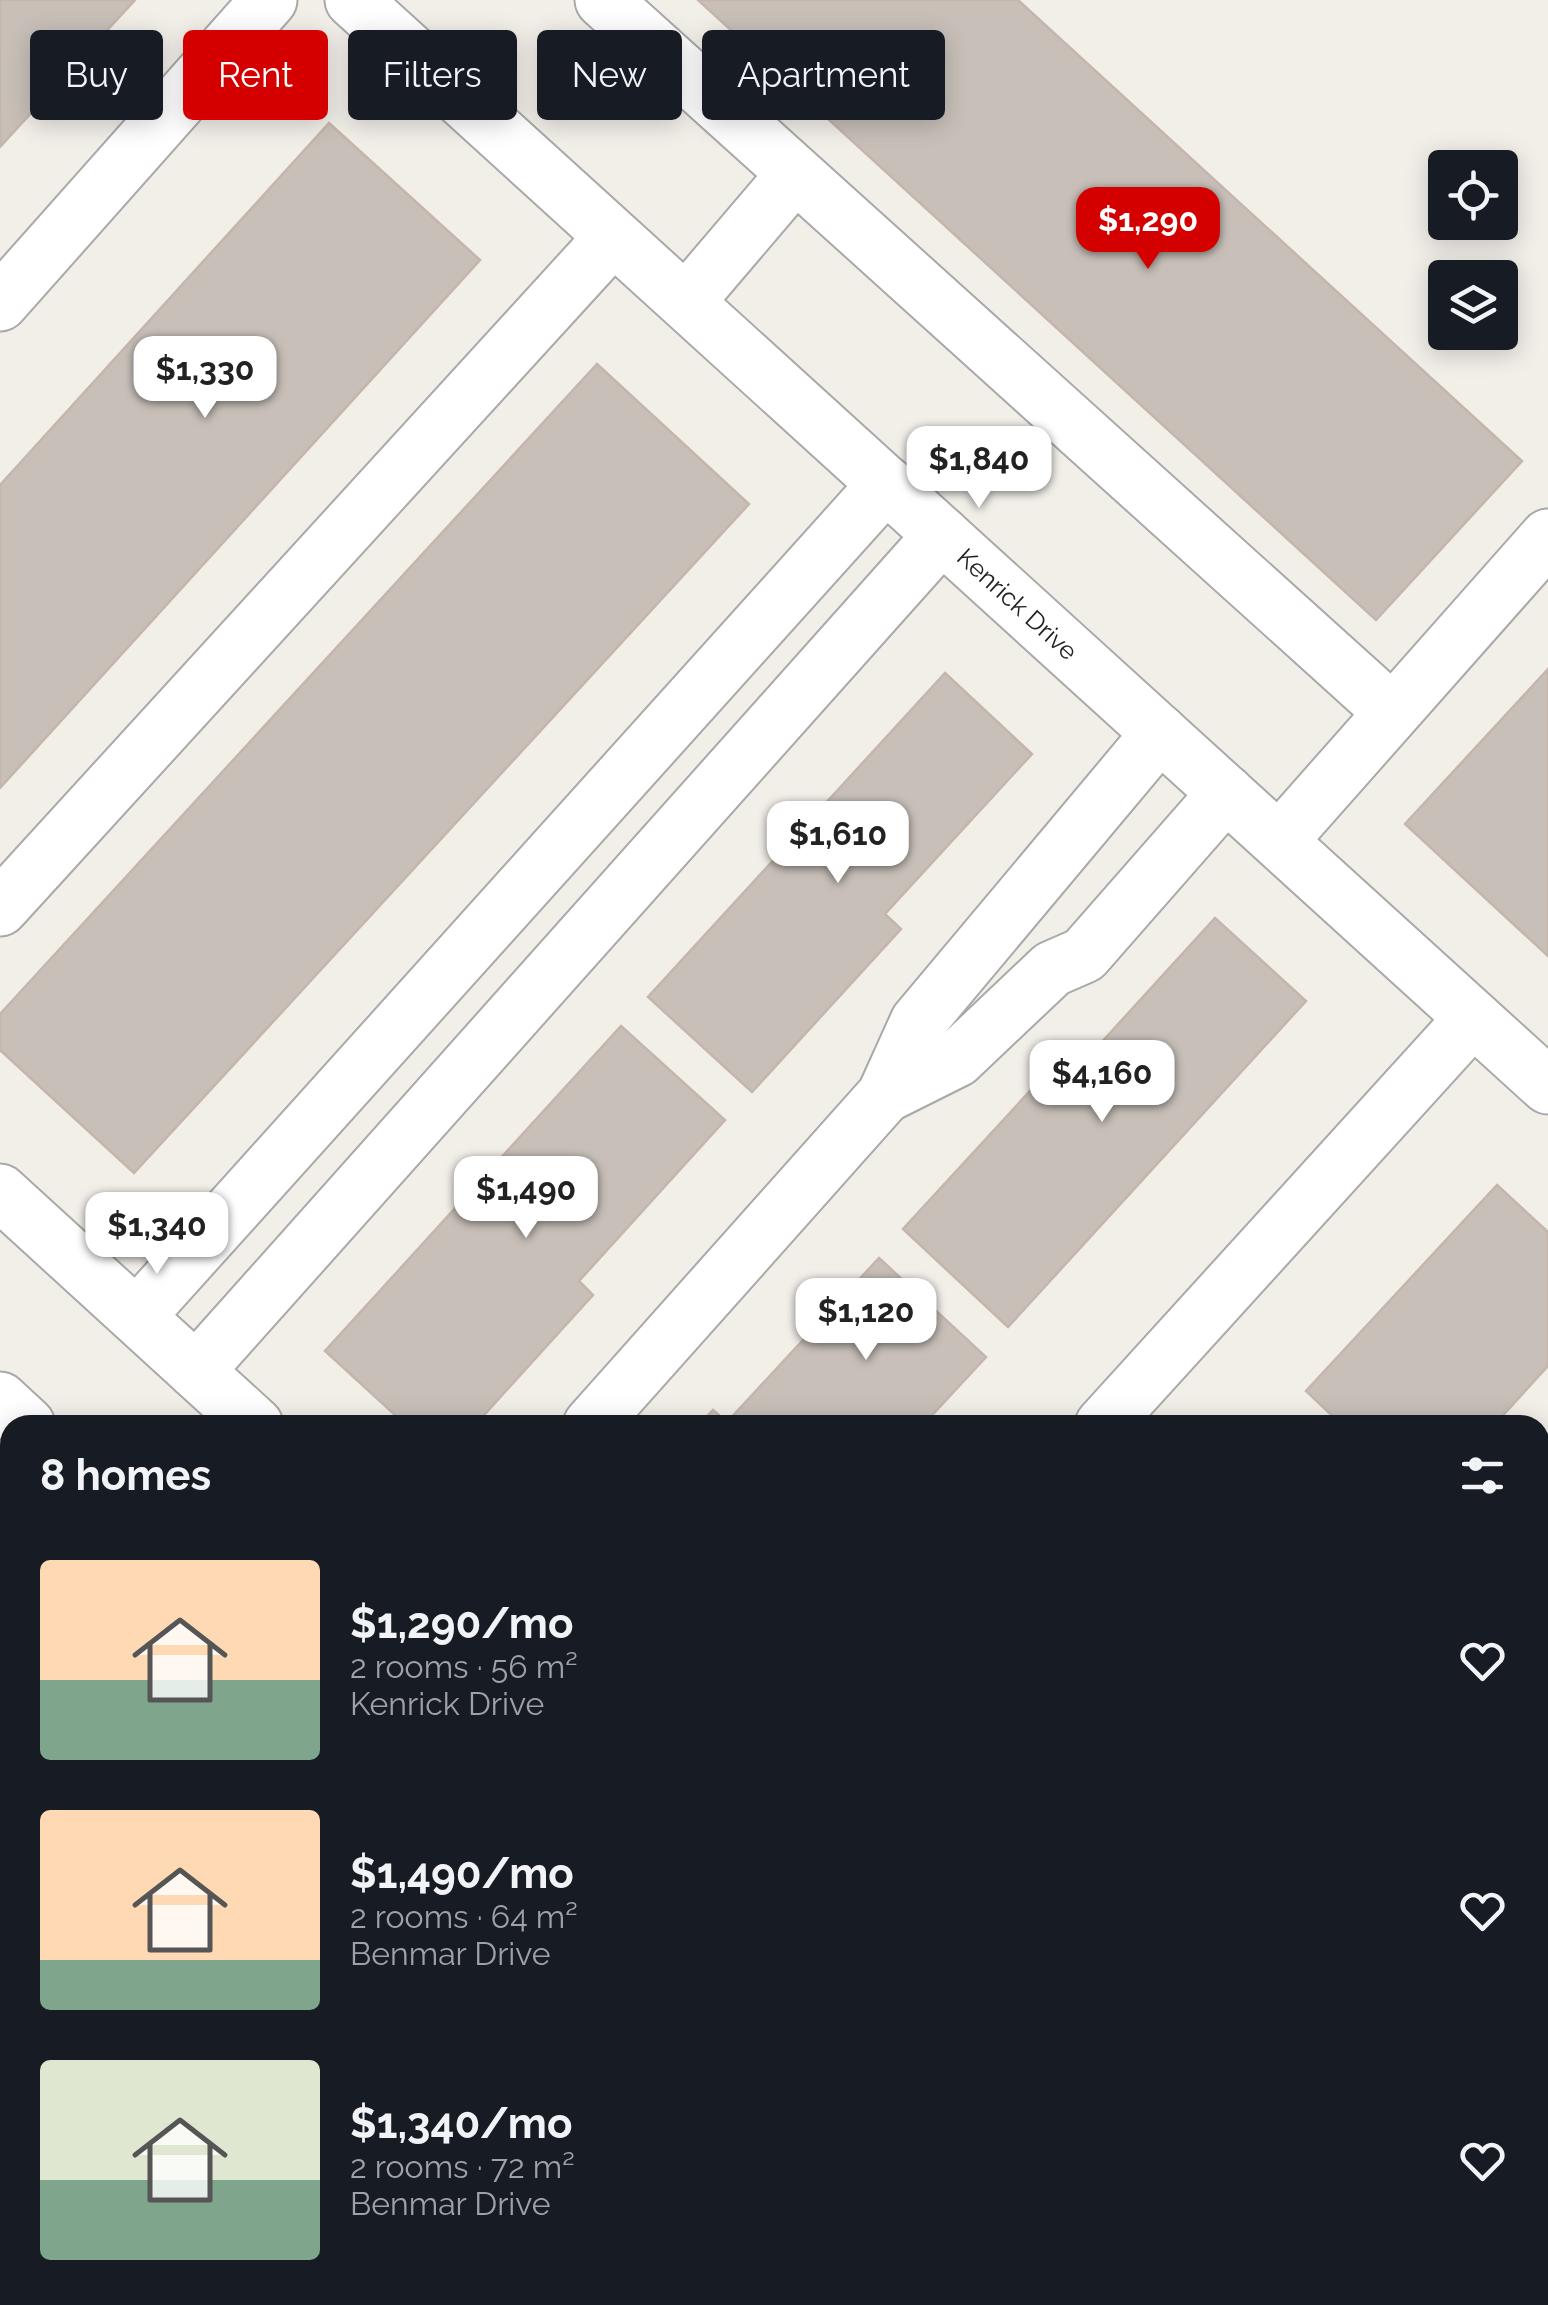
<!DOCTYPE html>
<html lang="en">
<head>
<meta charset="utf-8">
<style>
  :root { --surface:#171b24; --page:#20242c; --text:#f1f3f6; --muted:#9ea1a6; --accent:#d40000 }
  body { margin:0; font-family:Raleway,sans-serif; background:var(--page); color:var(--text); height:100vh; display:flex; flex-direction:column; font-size:38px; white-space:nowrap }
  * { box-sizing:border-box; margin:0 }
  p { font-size:32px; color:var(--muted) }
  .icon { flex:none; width:55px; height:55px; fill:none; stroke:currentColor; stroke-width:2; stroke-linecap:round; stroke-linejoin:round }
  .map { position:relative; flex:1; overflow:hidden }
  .details { position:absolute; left:0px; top:1415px; width:1550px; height:890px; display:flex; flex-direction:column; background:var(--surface); border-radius:30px 30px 0 0; box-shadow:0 5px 25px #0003 }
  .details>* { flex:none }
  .banner { position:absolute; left:30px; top:30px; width:1000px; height:90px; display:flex; gap:20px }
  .buttons { position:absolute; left:1428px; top:150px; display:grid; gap:20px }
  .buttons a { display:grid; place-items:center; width:90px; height:90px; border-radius:10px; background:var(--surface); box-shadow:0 5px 25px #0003; font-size:50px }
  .price { position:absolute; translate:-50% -85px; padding:0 22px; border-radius:20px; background:#fff; color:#222; font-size:32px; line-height:65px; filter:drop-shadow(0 2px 5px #0008) }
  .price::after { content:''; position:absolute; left:50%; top:60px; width:30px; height:22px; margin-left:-15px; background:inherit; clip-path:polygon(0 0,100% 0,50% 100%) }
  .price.on { background:var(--accent); color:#fff }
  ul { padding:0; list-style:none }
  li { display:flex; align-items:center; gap:30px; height:250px; padding:0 40px }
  li span { display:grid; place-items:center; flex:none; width:280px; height:200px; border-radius:10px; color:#555 }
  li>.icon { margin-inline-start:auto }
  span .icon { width:120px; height:120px; fill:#fffc; stroke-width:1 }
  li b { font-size:42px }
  h2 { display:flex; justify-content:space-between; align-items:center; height:120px; padding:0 40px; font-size:42px }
  .tag { padding:0 35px; border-radius:10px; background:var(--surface); box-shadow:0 5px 25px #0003; font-size:35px; line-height:90px }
  .tag.on { background:var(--accent); color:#fff }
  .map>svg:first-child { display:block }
  .building { fill:#c7bfb8; stroke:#c4b6ab; stroke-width:2.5 }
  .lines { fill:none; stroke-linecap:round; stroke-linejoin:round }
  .minor-casing { stroke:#a9a9a9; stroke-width:59 }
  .minor { stroke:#fff; stroke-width:55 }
  .labels { text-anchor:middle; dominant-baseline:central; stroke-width:9; stroke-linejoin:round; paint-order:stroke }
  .street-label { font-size:25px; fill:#222; stroke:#fff }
</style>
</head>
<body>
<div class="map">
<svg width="1548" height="2305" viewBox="0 0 1548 2305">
  <rect width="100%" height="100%" fill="#f2efe9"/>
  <path class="building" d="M0,0H135L0,147Z
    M698,0H1018L1522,461L1376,620Z
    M329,123L480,260L0,788V485Z
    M597,364L749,504L134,1173L0,1050V1014Z
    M1548,669V956L1405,824Z
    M945,673L1032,754L885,914L901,929L752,1092L648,997Z
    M1215,918L1306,1001L1008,1327L903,1229L1053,1066L1068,1079Z
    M621,1026L725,1120L579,1281L593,1295L475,1425H406L325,1351Z
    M1497,1185L1548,1232V1366L1494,1425H1342L1306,1391Z
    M879,1258L986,1357L923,1425H699L713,1410L727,1422Z
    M0,1528L10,1537V1686L0,1697Z
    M1548,2062V2305H1374L1363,2295H1540V2071Z
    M0,2238L10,2239V2295H156L155,2305H0Z"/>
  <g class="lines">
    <g class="minor-casing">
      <g id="minor">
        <path id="s1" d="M353,0L1548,1086"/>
        <path d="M603,0L1391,711"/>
        <path d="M686,302L795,174"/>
        <path d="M0,303L269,0"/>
        <path d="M1279,841L1548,537"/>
        <path d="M0,908L613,237"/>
        <path d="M885,1095L957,1059L1052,969L1084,955L1226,793"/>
        <path d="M0,1192L255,1425"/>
        <path d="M137,1316L886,484"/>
        <path d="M196,1371L942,535"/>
        <path d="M0,1400L27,1425"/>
        <path d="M591,1425L885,1095L918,1022L1160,733"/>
        <path d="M1103,1425L1473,1018"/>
        <path d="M1540,1580L1548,1571"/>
        <path d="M0,1755L10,1744"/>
        <path d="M1540,1806L1548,1797"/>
        <path d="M1540,1955L1548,1946"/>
        <path d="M1210,2295L1221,2305"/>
        <path d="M1087,2305L1096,2295"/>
      </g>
    </g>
    <use href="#minor" class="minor"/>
  </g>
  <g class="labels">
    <g class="street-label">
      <text stroke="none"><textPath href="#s1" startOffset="898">Kenrick Drive</textPath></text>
    </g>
  </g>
</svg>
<div class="buttons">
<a><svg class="icon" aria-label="locate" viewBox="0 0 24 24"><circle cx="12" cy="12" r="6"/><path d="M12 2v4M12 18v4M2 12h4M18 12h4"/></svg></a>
<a><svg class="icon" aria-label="layers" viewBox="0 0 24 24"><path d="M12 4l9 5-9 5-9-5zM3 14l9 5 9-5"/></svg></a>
</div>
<b class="price on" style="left:1148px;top:272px">$1,290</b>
<b class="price" style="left:205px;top:421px">$1,330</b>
<b class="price" style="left:979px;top:511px">$1,840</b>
<b class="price" style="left:838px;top:886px">$1,610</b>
<b class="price" style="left:1102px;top:1125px">$4,160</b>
<b class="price" style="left:526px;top:1241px">$1,490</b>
<b class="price" style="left:157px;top:1277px">$1,340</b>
<b class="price" style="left:866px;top:1363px">$1,120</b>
<div class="banner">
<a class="tag">Buy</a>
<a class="tag on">Rent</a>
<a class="tag">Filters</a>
<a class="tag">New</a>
<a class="tag">Apartment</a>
</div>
<section class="details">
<h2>8 homes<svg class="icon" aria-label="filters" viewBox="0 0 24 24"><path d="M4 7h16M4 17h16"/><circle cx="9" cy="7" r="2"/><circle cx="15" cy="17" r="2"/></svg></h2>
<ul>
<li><span style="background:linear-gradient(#ffd9b3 60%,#7fa58c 0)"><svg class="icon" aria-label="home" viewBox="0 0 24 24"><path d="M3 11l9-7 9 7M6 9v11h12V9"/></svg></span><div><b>$1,290/mo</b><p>2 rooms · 56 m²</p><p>Kenrick Drive</p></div><svg class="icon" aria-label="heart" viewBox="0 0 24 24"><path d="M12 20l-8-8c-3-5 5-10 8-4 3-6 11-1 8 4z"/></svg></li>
<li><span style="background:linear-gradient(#ffd9b3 75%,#7fa58c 0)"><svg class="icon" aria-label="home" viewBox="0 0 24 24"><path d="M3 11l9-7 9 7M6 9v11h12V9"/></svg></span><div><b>$1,490/mo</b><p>2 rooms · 64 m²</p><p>Benmar Drive</p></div><svg class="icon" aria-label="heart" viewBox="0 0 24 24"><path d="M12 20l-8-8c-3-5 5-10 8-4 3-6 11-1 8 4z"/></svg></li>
<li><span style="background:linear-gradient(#dfe7d0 60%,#7fa58c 0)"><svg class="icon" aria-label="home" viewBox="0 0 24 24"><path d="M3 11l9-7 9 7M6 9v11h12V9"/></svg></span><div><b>$1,340/mo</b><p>2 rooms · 72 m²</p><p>Benmar Drive</p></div><svg class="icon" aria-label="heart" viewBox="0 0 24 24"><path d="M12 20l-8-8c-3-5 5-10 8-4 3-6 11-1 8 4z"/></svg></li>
</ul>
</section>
</div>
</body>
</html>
